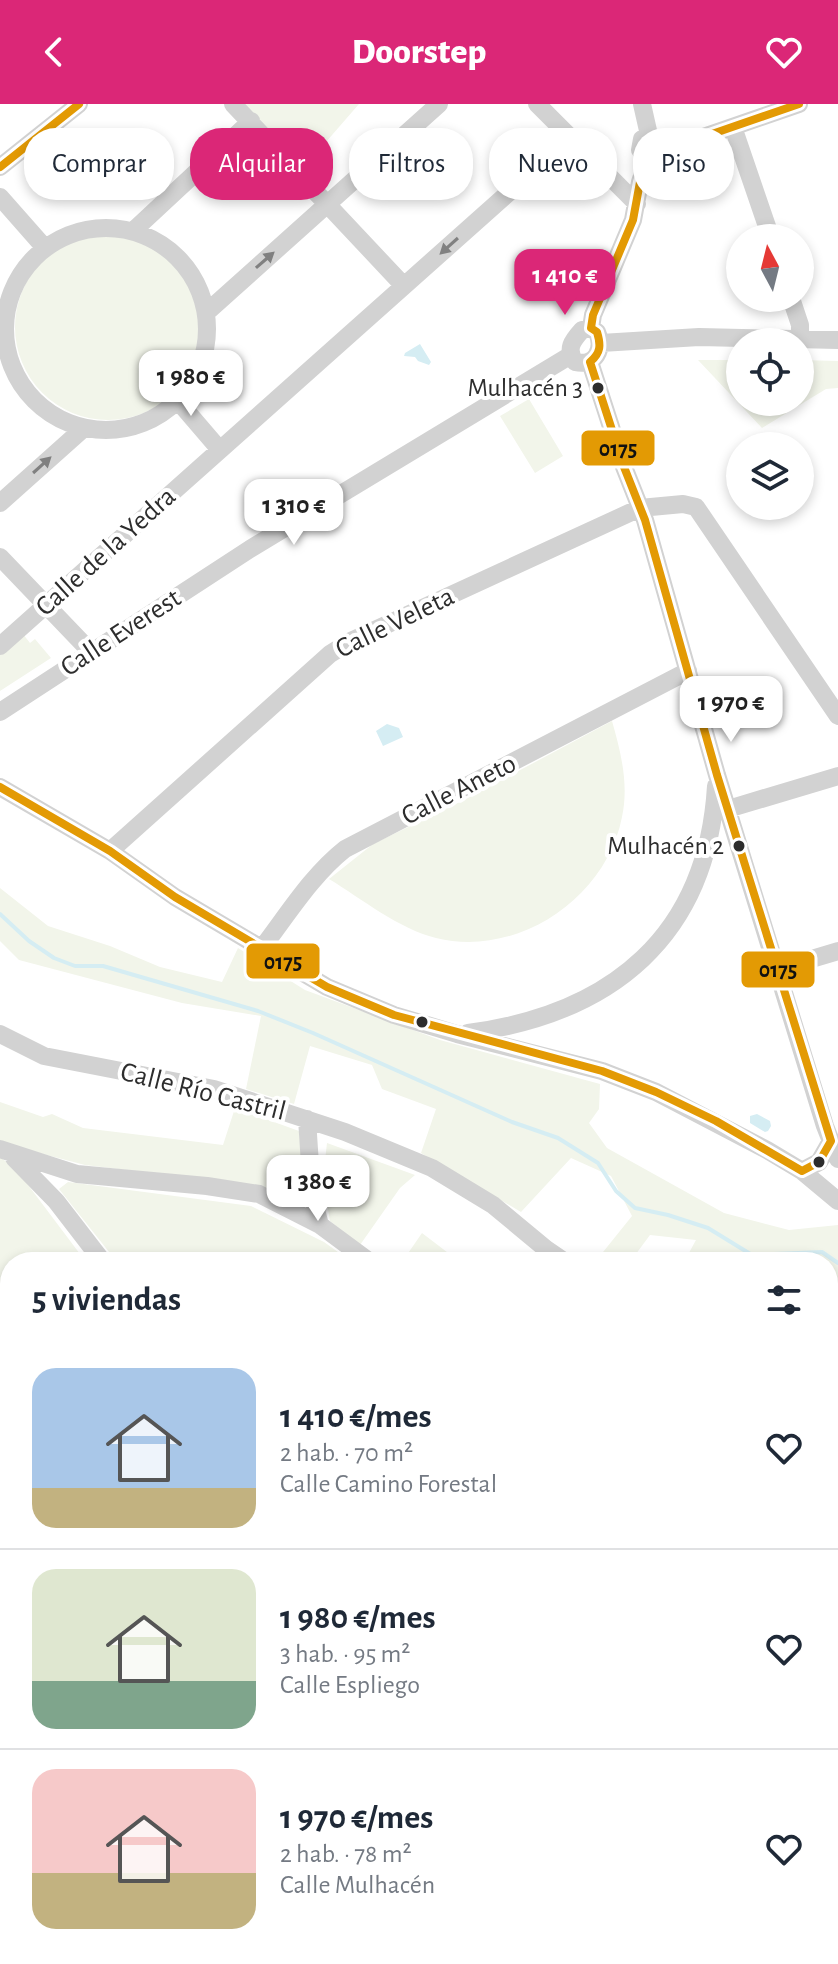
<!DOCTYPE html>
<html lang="es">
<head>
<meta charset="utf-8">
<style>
  :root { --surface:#fff; --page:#f6f6f7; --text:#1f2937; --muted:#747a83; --line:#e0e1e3; --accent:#db2777 }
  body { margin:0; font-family:"Alegreya Sans",sans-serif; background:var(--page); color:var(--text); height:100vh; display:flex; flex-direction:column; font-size:30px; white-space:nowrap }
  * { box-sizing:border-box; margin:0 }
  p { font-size:26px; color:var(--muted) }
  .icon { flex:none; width:44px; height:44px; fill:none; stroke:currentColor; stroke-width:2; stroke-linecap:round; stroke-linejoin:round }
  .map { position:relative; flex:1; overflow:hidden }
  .sheet { position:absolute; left:0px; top:1148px; width:838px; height:712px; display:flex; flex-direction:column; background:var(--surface); border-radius:32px 32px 0 0; box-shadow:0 4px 12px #0003 }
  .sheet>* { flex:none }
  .guide { position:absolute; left:24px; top:24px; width:790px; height:72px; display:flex; gap:16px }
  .needle { width:52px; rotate:353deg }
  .buttons { position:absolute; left:726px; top:120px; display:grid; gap:16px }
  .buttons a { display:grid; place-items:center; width:88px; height:88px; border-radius:50%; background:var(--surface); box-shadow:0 4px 12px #0003; font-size:40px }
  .price { position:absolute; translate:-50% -68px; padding:0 18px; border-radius:16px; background:#fff; color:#222; font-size:26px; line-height:52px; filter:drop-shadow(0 2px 4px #0008) }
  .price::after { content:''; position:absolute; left:50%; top:48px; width:24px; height:18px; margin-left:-12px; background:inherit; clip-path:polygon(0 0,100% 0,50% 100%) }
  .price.on { background:var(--accent); color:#fff }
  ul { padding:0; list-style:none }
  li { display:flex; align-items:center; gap:24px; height:200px; padding:0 32px }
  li+li { border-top:2px solid var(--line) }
  li span { display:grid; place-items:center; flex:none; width:224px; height:160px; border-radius:24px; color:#555 }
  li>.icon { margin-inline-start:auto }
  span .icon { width:96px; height:96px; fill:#fffc; stroke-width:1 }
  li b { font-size:34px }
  h2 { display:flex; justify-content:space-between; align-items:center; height:96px; padding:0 32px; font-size:34px }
  .pill { padding:0 28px; border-radius:32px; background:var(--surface); box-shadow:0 4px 12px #0003; font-size:28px; line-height:72px }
  .pill.on { background:var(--accent); color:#fff }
  header { display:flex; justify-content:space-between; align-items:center; height:104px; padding:0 32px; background:var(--accent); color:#fff; font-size:36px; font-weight:800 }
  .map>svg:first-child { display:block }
  .green { fill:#f2f5ea }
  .water { fill:#d5edf3 }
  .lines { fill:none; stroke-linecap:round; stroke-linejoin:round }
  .stream { stroke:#d5edf3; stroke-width:4 }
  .minor { stroke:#d2d2d2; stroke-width:18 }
  .bus-1-casing { stroke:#fff; stroke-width:14 }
  .bus-1 { stroke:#e39a04; stroke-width:8 }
  .oneway { fill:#808080 }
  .bus-dot { fill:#2d2d2d; stroke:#fff; stroke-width:3 }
  .labels { text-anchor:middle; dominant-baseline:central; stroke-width:8; stroke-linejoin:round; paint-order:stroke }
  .bus-label { font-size:26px; fill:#2d2d2d; stroke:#fff; text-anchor:end }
  .street-label { font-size:28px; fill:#2d2d2d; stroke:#fff }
  .line-badge { stroke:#fff; stroke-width:3 }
  .pale-badge-label { font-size:22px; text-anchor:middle; font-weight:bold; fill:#111 }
</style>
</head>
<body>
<header><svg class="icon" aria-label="back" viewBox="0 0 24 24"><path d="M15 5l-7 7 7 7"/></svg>Doorstep<svg class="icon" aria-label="heart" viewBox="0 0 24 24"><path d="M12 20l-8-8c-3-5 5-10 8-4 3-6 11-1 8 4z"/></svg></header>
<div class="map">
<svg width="838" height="1860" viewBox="0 0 838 1860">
  <rect width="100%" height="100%" fill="#fff"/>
  <path class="green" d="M243,0H359L306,61Z
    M15 223a93 93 0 1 1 186 0a93 93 0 1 1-186 0Z
    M698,256H740V298H800V256L838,257V284L826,285L762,324Z
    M529,295L563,352L535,369L500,312Z
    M23,530L30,539L35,535L51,554L0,587V551Z
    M612,617C621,649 629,680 622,713C606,795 517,854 436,834C399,825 362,795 329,775L373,740L466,695Z
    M0,784L48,822L110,842L160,863L222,878L238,844L305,886L440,936L600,980L599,1005L589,1019L607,1044L724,1109L789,1126L838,1121V1264L828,1260V1158H684L696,1136L650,1131L630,1158H595L632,1112L611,1072L571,1054L521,1108L421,1049L436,1005L382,985L372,961L310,942L294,1000L246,985L261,912L182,899L19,856L0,837Z
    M0,998L43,1013L52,1010L83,1024L223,1041L235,1004L299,1027L303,1074L297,1095L243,1080L85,1061L5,1040L0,1037Z
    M327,1039L415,1071L400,1084L360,1141L330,1117L323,1074Z
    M0,1053L16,1065L86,1158H10V1483L0,1471Z
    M68,1078L251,1102L324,1138L352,1158H117L59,1085Z
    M422,1129L460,1158H402Z
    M828,1408L838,1423V1587L828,1578Z
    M838,1799V1860H314L302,1850H828V1813Z"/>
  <path class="water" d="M420,240L431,258L429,261L418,257L415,253L404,252L405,249Z
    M387,620L399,624L403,633L383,642L376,627Z
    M757,1010L770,1017L771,1022L768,1027L765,1028L750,1019V1012Z"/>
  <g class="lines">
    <path class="stream" d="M0,810L29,837L54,854L75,862H103L258,907L313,929L512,1018L558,1034L598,1059L616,1087L635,1104L668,1111L708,1124L752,1151L822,1148L838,1159
      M0,1223L10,1242
      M653,1850L659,1860"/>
    <path class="minor" d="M233,0L404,182
      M537,0L637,100
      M642,0L649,31
      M733,23L771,134
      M649,31L642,35L640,46L648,55H656
      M664,43L686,39L799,0
      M0,63L79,0
      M0,93L45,144
      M5 225a101 101 0 1 1 202 0a101 101 0 1 1-202 0Z
      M133,127L251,17
      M791,194L800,221V235
      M207,208L439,0
      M591,224L593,211L633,116L640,78L648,55
      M591,224L597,228C604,245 596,263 575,258C566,245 572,237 582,226Z
      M601,239L699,233L838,236
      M590,258L624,363L645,416L717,671L825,1022L838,1055
      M178,297L220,346
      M0,399L84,324
      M0,453L91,548
      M0,542L570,34
      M0,608L250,445L571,251
      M0,683L110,747L175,793L327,883L394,911L457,930L602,967L656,988L767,1046L802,1067L838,1097
      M728,705L838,672
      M110,747L330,550L351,537L640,404L683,400L696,403L838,612
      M262,844C288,810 312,771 345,745L688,567
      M778,865L838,847
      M468,929C612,910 707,832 716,682
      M0,930L44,952L214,985L345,1028L432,1064L493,1101L546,1145L565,1158
      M307,1015L312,1091L320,1121
      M0,1045L77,1070L207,1082L259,1090L320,1121L370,1158
      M14,1054L56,1097L103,1158
      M802,1067L819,1058L831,1037
      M828,1270L838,1274
      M828,1306L838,1294
      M828,1382L836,1402
      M0,1490L10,1504
      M828,1592L838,1602
      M275,1850L289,1860
      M373,1850L383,1860
      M557,1850L564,1860"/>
    <g class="bus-1-casing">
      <path id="bus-1" d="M664,43L686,39L799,0
        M0,63L79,0
        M0,683L110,747L175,793L327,883L394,911L602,967L656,988L716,1017L802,1067L819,1058L831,1037L717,671L645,416L624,363L590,258C601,249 601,241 597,228L591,224L593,211L633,116L640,78L648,55L659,53L664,43"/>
    </g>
    <use href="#bus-1" class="bus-1"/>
  </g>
  <defs><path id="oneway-solid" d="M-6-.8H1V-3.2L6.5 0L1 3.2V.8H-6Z" transform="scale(2)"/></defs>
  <g class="oneway">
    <use href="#oneway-solid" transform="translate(449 142) rotate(138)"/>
    <use href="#oneway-solid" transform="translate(265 156) rotate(-41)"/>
    <use href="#oneway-solid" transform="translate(42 361) rotate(-42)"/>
  </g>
  <g class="bus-dot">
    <circle cx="598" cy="284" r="7"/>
    <circle cx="739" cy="742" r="7"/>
    <circle cx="422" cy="918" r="7"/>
    <circle cx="819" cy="1058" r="7"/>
  </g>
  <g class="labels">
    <g class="bus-label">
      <text x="583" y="284">Mulhacén 3</text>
      <text x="724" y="742">Mulhacén 2</text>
    </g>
    <g class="street-label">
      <text transform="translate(106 448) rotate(-42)">Calle de la Yedra</text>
      <text transform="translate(395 519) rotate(-26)">Calle Veleta</text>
      <text transform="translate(121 529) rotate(-33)">Calle Everest</text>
      <text transform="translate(459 686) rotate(-27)">Calle Aneto</text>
      <text transform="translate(203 988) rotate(14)">Calle Río Castril</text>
    </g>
  </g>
  <g class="line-badge">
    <rect x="580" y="325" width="76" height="38" rx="8" fill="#e39a04"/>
    <rect x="245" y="838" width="76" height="38" rx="8" fill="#e39a04"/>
    <rect x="740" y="846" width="76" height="39" rx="8" fill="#e39a04"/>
  </g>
  <g class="pale-badge-label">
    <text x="618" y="352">0175</text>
    <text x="283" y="865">0175</text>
    <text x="778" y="873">0175</text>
  </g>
</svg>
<div class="buttons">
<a><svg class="needle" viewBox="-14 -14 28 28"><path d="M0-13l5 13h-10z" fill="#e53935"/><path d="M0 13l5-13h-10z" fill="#747a83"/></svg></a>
<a><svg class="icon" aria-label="locate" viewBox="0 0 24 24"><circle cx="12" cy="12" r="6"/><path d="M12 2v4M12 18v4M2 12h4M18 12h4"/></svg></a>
<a><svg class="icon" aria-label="layers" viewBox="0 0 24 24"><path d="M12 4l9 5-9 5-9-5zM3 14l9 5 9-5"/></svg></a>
</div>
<b class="price on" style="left:565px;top:213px">1 410 €</b>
<b class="price" style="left:191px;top:314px">1 980 €</b>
<b class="price" style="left:294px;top:443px">1 310 €</b>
<b class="price" style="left:731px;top:640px">1 970 €</b>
<b class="price" style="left:318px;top:1119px">1 380 €</b>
<div class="guide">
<a class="pill">Comprar</a>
<a class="pill on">Alquilar</a>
<a class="pill">Filtros</a>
<a class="pill">Nuevo</a>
<a class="pill">Piso</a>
</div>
<section class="sheet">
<h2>5 viviendas<svg class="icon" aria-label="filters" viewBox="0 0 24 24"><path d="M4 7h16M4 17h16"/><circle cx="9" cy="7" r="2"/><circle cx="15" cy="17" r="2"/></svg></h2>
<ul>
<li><span style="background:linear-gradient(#a9c7e8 75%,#c2b280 0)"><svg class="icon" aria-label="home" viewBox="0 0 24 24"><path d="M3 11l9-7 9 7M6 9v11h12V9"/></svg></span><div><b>1 410 €/mes</b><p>2 hab. · 70 m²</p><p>Calle Camino Forestal</p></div><svg class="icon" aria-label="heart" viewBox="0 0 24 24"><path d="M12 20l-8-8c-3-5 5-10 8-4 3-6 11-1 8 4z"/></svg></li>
<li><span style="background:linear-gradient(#dfe7d0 70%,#7fa58c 0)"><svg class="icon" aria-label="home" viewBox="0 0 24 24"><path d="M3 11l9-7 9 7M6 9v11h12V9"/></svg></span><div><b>1 980 €/mes</b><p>3 hab. · 95 m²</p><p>Calle Espliego</p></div><svg class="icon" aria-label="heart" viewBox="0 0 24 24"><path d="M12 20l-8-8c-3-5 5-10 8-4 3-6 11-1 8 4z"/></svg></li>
<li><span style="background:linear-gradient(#f6c9c9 65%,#c2b280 0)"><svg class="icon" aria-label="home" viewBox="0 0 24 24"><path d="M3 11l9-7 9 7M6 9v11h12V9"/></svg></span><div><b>1 970 €/mes</b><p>2 hab. · 78 m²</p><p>Calle Mulhacén</p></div><svg class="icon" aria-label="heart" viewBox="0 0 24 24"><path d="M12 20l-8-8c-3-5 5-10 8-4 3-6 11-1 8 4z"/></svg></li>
</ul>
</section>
</div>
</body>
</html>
